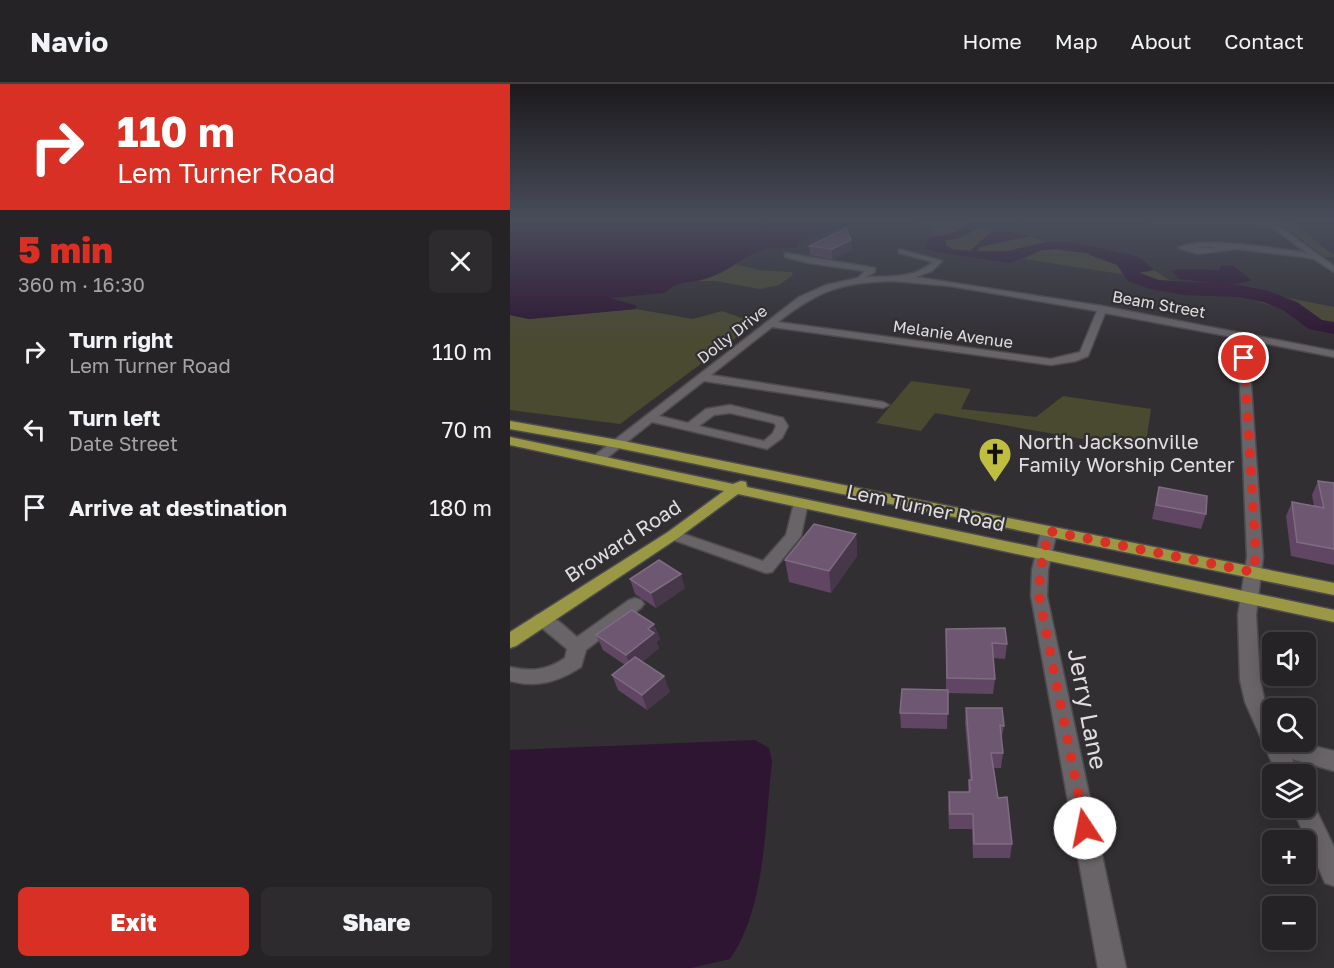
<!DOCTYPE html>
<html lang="en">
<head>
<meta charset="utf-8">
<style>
  :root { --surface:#262326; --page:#2e2b2e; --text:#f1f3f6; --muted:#a4a4a7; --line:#424043; --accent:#d93025 }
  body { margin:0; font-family:"Golos Text",sans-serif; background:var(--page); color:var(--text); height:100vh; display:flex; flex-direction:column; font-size:22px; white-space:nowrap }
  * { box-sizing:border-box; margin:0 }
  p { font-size:20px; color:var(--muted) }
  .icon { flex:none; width:33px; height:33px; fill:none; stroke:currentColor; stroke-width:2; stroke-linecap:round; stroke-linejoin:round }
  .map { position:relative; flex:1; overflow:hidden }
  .details { display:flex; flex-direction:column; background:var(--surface); width:510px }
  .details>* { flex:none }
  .banner { background:#d93025; color:#fff; overflow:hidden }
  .tools { position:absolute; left:752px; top:548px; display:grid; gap:12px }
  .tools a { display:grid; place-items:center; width:54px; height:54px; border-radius:9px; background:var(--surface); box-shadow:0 3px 15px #0003,0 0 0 2px var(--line); font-size:30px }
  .pin { position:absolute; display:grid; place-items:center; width:51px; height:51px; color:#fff; margin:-26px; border:3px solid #fff; border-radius:50%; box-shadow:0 2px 6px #0007 }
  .me { position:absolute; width:66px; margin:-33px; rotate:349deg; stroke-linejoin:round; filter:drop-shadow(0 0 4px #0008) }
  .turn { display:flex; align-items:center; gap:21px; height:126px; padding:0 18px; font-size:27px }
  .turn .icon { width:78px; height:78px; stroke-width:2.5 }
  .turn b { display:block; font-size:42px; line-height:51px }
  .round { display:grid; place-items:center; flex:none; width:63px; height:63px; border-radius:9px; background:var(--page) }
  .summary { display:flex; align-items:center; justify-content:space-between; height:102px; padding:0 18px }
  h1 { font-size:36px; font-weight:800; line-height:45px; color:var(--accent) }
  .button { display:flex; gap:12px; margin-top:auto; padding:12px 18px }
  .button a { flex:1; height:69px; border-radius:9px; background:var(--accent); color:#fff; font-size:24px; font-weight:800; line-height:69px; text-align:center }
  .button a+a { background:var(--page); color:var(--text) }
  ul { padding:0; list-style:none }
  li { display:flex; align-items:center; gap:18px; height:78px; padding:0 18px }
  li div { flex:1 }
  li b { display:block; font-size:22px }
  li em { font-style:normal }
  header { display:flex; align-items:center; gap:36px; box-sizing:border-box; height:84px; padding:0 30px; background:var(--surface); border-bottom:2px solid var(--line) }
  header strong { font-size:28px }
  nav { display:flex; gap:33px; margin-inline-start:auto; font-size:21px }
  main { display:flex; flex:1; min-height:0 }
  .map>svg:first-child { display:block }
</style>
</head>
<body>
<header>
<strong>Navio</strong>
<nav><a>Home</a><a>Map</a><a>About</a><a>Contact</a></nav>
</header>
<main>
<section class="details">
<div class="banner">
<div class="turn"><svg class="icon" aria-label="right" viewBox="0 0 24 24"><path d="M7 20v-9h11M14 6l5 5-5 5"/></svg><div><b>110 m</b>Lem Turner Road</div></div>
</div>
<div class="summary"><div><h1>5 min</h1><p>360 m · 16:30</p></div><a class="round"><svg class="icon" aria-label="close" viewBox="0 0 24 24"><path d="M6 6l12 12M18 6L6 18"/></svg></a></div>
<ul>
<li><svg class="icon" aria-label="right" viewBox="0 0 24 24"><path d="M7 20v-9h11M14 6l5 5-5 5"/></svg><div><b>Turn right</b><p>Lem Turner Road</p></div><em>110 m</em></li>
<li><svg class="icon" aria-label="left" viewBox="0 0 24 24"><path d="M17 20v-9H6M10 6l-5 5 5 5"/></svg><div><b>Turn left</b><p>Date Street</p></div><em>70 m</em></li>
<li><svg class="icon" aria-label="arrive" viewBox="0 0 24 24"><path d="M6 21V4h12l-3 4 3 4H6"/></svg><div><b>Arrive at destination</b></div><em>180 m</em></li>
</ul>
<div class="button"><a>Exit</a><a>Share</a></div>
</section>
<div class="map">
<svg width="824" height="884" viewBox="0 0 824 884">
  <rect width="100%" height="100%" fill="#322f33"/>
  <path fill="#4a4a31" d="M394,137H459C452,150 433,151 420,153L424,147L423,142Z
    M767,137H783L821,170H824V173H815Z
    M470,144L481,148L460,167L442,165L436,161V156L446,155Z
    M519,152L537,158L497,167H467L470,163Z
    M546,165L590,171L593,174L607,177L617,191L644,186L659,196L716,202L824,223V245L798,241L779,227L730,212L671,210L633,201L617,191L514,175L531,166Z
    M224,180L250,186L282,188L283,191L269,201L250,205L206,197H187L214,187Z
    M126,225L183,235L212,227L246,239L110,340L0,326V231L19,235Z
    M401,297L461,305L451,325L526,333L553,312L641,325L635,366L425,329L411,347L366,339Z"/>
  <path fill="#2e1532" d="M0,137H348L288,158L286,163C275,165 263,163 253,166C233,172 218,188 198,194C182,200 168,195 155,209L100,214L127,222L126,225L19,235L0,231Z
    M459,137H475C466,148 450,155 436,156V161L442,165L460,167L481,148H499L519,152L470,163L467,167H497L537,158H561L629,173L644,186L617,191L607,177L593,174L590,171L546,165L531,166L500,179L425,168L415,164L420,153C433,151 452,150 459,137Z
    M712,181L724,182L741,196C721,205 690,197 669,195L662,187L668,185L709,186Z
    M245,656L259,664L262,677C255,739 256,824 220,875L181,884H0V666Z"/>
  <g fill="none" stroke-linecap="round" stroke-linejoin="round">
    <path fill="#2e1532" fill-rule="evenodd" d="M586,163L619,173L630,189L649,196L729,201L758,207L787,218L812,236L824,238V250L799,245L773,226L753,218L729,213L674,211L640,205L618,197L607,181L580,171L578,168Z"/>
    <g stroke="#4d4b4e" stroke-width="3">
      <path id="minor" d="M640,137H762L824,182V188L804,175L793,173L726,165L688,170L668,164C691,151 769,165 797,169L759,141L643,139ZM699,163L706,164H682H684Z
        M389,165L432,177L422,187L406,193L592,222L824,267V273L738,256L753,473L746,531L750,596L755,618L762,633V657H784L824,667V687L782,675L789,690H767L735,618L730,596L728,531L737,473L728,254L595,229L578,272L566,277L541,281L262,243L201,291L373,318L379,321L373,324L194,297L149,332L178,339L196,325L220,321L273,334L278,342L272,354L257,365L142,338L92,378H82L80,375L289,213L316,201L348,194L355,187L299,179L275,173V169L365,184V188L356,193C380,192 403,195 423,178L389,169ZM384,197L440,202L587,227L570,268L541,275L268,238C309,206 332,198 384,197ZM220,329L264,339L266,342L263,349L254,357L189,342L204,331Z
        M291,415L298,419L291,452L262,488L256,489L158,454L155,451L158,448H168L253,477L276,451L284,419Z
        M539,442L547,447L538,486L537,512L616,884H588L521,512L522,486L531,447Z
        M125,514L131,516L134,520L131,524L76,566L71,583C48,598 27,604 0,597V583C22,588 37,586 55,574L57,565L26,539L23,535L26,531C41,526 56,544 67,553L119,516Z
        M795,713L801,715L824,763V802L815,799L782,723H795Z"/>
    </g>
    <g stroke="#4d4b4e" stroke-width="3">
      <path id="major" d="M0,337L108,356L824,499V511L108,364L0,345Z
        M0,353L223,400L231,397L236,398L237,403L824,526V538L228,410L168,454L6,562L0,564V548L158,448L214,407L0,361Z"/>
    </g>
    <use href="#minor" fill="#686468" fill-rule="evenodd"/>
    <use href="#major" fill="#9a9745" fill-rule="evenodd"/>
  </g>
  <path fill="#604663" d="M341,156L342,165L322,175L300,171L299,162Z
    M808,397L824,399V481L781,472L776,432L782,418L804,422L802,411Z
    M649,403L696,430L691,445L642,435Z
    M346,450L347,472L321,509L279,498L275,476Z
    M120,495L175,504L146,524L125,510Z
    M144,540L150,555L146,558L149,564L132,578L160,608L137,626L108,606L102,591L115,581L93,566L86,551Z
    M436,545L497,560L495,575L483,574L485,595L483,610L438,609L437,645L391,644L390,629L436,606Z
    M456,624L494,642L491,657L493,669L491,684H484L488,714L502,760L500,774H463L462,745H439L438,723L439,708H458L459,696H460L455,639Z"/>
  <path fill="#48364a" d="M341,156L342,165L322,175V165Z
    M346,450L347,472L321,509L319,487Z
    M171,490L175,504L146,524L141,509Z
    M144,540L150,555L146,558L149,564L122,586L116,571L138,545Z
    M154,592L160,608L137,626L132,611Z"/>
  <path fill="#6d5771" stroke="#7f6c82" stroke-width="1.5" d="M336,144L341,156L322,165L299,162Z
    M808,397L824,399V465L787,458L782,418L814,424Z
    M649,403L697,412L696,430L646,421Z
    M304,440L346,450L319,487L275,476Z
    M149,476L171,490L141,509L120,495Z
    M122,526L144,540L138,545L144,549L116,571L86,551Z
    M495,544L497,560L482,559L485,595L437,594L436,545Z
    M125,573L154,592L132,611L102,591Z
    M392,605L438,606V630L390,629Z
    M456,624H492L494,642L490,641L493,669H481L488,714L497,713L502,760H464L463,730H440L439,708H460L459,696H462Z"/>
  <linearGradient id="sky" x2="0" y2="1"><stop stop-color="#1c1a1c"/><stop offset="0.52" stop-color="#494d5b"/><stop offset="1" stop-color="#494d5b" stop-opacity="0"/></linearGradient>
  <rect width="824" height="261" fill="url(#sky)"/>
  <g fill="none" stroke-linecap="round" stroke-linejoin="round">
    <path stroke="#d93025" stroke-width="10" stroke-dasharray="0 18" d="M575,744L529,512L530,486L539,447L743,488L746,472L734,274"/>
  </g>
  <defs>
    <g id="church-pin" transform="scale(1.725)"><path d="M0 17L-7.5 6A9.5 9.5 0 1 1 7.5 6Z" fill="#bfbe41" stroke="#322f33"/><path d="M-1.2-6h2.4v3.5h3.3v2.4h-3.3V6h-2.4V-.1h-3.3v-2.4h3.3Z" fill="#111"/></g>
  </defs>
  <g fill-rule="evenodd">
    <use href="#church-pin" x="485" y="370"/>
  </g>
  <g text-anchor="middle" stroke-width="4.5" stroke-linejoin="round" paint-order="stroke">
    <g font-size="16" fill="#e0dee0" stroke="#322f33">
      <text transform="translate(649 220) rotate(10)" y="6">Beam Street</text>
      <text transform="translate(222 250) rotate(-38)" y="6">Dolly Drive</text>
      <text transform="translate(443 250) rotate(8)" y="6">Melanie Avenue</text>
    </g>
    <g font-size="20" fill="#e0dee0" stroke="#322f33" text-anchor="start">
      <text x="508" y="365">North Jacksonville<tspan x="508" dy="23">Family Worship Center</tspan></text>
    </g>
    <g font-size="20" fill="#e0dee0" stroke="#322f33">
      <text transform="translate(416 424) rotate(12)" y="7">Lem Turner Road</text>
      <text transform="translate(113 457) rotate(-33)" y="7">Broward Road</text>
    </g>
    <g font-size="24" fill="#e0dee0" stroke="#322f33">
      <text transform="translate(577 625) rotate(79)" y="8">Jerry Lane</text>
    </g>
  </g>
</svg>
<div class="tools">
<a><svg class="icon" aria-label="sound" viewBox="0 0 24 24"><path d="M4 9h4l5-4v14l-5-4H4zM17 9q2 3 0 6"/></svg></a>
<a><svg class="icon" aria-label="search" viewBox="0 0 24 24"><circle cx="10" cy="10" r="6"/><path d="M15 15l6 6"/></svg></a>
<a><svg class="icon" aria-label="layers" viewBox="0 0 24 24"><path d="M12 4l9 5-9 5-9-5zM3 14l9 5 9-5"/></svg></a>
<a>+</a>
<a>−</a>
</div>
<div class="pin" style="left:734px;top:274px;background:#d93025"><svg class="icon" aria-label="arrive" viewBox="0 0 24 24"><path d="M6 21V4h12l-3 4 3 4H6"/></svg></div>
<svg class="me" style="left:575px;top:744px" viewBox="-20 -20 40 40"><circle r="19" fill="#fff"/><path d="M0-13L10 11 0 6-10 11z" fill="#d93025"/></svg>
</div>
</main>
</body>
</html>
